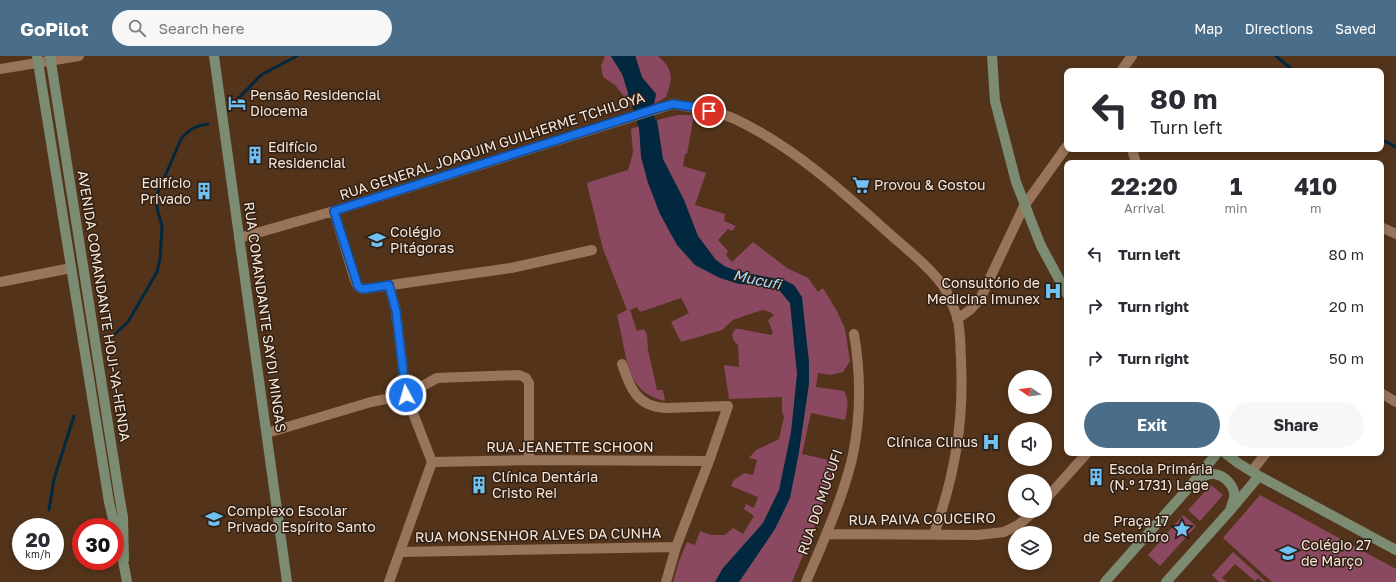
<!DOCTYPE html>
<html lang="en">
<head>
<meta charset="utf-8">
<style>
  :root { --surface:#fff; --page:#f7f7f7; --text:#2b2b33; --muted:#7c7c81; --accent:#4a6e8a }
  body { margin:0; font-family:"Golos Text",sans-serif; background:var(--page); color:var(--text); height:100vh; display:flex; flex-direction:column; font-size:15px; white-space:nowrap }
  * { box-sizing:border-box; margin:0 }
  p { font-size:13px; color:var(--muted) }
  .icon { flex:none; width:22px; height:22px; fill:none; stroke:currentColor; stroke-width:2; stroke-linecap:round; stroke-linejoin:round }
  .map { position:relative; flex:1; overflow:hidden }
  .sheet { position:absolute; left:1064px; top:104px; width:320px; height:296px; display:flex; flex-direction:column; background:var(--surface); border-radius:8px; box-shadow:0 2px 6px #0003 }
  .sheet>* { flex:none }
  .guide { position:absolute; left:1064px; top:12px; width:320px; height:84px; border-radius:8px; box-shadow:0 2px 6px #0003; background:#fff; color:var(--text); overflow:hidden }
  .needle { width:26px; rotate:283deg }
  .fabs { position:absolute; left:1008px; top:314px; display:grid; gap:8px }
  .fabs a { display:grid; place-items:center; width:44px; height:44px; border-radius:50%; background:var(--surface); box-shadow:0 2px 6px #0003; font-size:20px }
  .speed { position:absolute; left:12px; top:462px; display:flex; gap:8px; font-size:20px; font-weight:700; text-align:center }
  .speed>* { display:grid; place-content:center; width:52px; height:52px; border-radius:50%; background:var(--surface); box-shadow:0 2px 6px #0003; line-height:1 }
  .speed small { font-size:10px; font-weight:400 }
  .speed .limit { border:6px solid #d22; background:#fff; color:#111 }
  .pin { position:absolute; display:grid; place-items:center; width:34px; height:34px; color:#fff; margin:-17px; border:2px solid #fff; border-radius:50%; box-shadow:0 1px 4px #0007 }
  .me { position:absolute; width:44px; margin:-22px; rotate:354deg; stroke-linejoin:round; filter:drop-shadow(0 0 3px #0008) }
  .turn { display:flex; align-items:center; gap:14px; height:84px; padding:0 20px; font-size:18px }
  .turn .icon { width:52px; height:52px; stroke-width:2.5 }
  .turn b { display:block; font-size:28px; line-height:34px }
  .eta { display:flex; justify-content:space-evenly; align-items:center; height:68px; text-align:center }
  .eta b { font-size:24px; font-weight:700; line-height:28px }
  .primary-button { display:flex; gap:8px; margin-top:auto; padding:8px 20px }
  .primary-button a { flex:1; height:46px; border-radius:24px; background:var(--accent); color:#fff; font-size:16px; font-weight:700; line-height:46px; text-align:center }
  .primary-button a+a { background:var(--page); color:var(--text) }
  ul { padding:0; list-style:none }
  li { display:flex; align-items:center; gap:12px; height:52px; padding:0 20px }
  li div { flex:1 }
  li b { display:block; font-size:15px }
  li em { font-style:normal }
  header { display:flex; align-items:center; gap:24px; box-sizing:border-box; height:56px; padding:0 20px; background:var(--accent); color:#fff }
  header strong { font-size:19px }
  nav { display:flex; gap:22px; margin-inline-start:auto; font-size:14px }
  .search { width:280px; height:36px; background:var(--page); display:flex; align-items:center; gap:10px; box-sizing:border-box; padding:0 14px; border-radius:22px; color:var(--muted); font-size:15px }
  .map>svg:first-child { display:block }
</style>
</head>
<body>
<header>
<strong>GoPilot</strong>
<div class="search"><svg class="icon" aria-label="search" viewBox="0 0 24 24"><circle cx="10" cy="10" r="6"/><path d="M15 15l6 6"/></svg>Search here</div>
<nav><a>Map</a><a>Directions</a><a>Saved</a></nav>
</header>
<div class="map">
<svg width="1396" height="526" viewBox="0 0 1396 526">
  <rect width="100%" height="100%" fill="#53341b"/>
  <path fill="#8b4961" d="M605,0H611L629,29L628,39L636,53L633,52L615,29L603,21L601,10Z
    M632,0H658C674,14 673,22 666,41L654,48L656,38L635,13Z
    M678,59H694L687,98H685L683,110L706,117L695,149L725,158L724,165L736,170L732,175L728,173L718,184L728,195L726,199L732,206L753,186L787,212L808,222L818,236L823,232L837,255L845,273L850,305L843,316L830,319L818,317L816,331L844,335C850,345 847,353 845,364L811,357L802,398L838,406L811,480L792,526H673L679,505L687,486L695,489L700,475L711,479H725L733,472L743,478L754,460L744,453L746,448L754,452L758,441L731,430L734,424L744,417L753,419L757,404L749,402L756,394L779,383L784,361L782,355V341L729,343L724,309L739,311L738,289L734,285L732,279L735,273H740L771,279L773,277L768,264L774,259L770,256L763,254L753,257L733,264L722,274L681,286L671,266L689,257L681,242L640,256L637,251L630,254L637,275L644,273L647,279L648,294L657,334H663L665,345C633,338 628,314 623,287C621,277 619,268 617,259L627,254L603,193L587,128L589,126L628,114L633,97L631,73L657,64Z
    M1211,429L1223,439L1200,465L1188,454Z
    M1260,439L1396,513V526H1272L1223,482Z
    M1183,459L1196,470L1160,510L1148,499Z
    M1233,496L1266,526H1263L1258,522L1255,525L1235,508L1222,522L1227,526H1219L1212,519Z"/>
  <path fill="#01283e" d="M611,0H632L635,13L656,38L654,48L636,53L628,39L629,29Z
    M657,64L663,103L684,144L698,180L716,204L726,211L741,216L784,224L794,229L802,241L809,306V328L799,396L790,442L775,473L739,526H715L723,512L763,467L779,434L791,376L797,318L790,247L779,234L754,229L739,228L720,222L695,209L677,189L660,158L648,127L641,101L639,70Z"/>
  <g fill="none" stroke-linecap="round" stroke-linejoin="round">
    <path stroke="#01283e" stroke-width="3" d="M1276,0L1294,15
      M232,49L261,19L297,0
      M1381,83L1396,91
      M114,279L128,266L157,216L160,203L162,170L157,152V139L181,83C189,73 196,70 208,68
      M49,454L54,423L74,360"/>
    <path stroke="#01283e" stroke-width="18" d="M626,0L648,71L651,90"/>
    <path stroke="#98745a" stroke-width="10" d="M0,13L79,0
      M1121,15L1132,0
      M1132,93L1136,107
      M334,155L354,221C356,226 357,232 363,233L511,212L592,194
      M1381,171L1396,178
      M239,182L334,155L673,48C692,51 717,55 735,63C794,91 843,136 892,180C908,194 934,215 945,233C950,241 954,252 957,261C961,274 960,290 961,303C964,367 955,418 934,478
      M0,226L71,212
      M957,263L970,254L980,243L1024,150L1067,90
      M622,308C630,332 637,351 666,352L728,350L709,405L676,491L666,526
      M1381,337L1396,346
      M267,377L371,346L406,339L437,322L519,319L526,322L529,327V404
      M432,406L529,404L709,405
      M1252,415L1266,397
      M1045,444L1087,397
      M827,478L978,479L1004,476L1018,469L1035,455
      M400,496L676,491
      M389,526L432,406L406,339L396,255L389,229
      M806,526C823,486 842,444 852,403C861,362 861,319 854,278"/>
    <path stroke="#7b8c72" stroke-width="10" d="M37,0L109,446L115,471
      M50,0L120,444L123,461L124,504
      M214,0L287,526
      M992,0L995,45L1016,126L1041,190L1067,238
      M1225,397L1238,407L1259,420L1396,494
      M1197,425C1201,422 1208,417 1214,418C1225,419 1236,431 1234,442C1233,445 1232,449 1231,451
      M122,499L127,526
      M1105,526L1192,428L1217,397
      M1166,526L1228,457L1259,420"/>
  </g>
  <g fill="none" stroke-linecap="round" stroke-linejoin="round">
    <g stroke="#114b97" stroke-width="10">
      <path id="route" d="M406,339L396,255L389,229L364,233L360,232L358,230L334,155L658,52L673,48L694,51L709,55"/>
    </g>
    <use href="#route" stroke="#1a73e8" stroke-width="7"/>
  </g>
  <defs>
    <g id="hotel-bare" transform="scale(1.38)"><path d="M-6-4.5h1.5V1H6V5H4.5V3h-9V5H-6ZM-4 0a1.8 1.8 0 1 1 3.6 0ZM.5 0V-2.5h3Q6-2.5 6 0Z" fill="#70c1f4" stroke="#2e2015" stroke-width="2.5" paint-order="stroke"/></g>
    <g id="building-bare" transform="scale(1.38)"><path d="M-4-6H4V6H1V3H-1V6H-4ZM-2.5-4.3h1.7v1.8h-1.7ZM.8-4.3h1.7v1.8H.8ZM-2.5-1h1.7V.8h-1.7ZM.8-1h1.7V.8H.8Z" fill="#70c1f4" stroke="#2e2015" stroke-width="2.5" paint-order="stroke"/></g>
    <g id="supermarket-bare" transform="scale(1.38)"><path d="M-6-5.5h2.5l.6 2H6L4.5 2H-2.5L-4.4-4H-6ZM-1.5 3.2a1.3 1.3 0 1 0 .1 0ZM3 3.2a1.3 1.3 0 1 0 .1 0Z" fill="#70c1f4" stroke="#2e2015" stroke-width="2.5" paint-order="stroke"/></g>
    <g id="school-bare" transform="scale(1.38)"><path d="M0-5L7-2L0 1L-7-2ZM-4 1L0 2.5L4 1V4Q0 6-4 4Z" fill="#70c1f4" stroke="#2e2015" stroke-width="2.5" paint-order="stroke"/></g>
    <g id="hospital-bare" transform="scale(1.38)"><path d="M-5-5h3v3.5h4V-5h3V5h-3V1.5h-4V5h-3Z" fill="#70c1f4" stroke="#2e2015" stroke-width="2.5" paint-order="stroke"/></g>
    <g id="sight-bare" transform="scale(1.38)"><path d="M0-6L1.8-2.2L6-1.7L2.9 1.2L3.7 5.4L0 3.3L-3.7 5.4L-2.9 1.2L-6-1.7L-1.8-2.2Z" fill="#70c1f4" stroke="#2e2015" stroke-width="2.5" paint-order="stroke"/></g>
  </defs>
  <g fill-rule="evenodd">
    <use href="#hotel-bare" x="237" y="47"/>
    <use href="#building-bare" x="255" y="99"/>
    <use href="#supermarket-bare" x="861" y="129"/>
    <use href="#building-bare" x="204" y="135"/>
    <use href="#school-bare" x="377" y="184"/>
    <use href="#hospital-bare" x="1053" y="235"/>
    <use href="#hospital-bare" x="991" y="386"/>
    <use href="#building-bare" x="1096" y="421"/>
    <use href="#building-bare" x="479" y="429"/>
    <use href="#school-bare" x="214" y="463"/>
    <use href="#sight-bare" x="1182" y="473"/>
    <use href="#school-bare" x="1288" y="497"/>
  </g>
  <g text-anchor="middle" stroke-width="3" stroke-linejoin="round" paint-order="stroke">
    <g font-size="14" fill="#fae6d7" stroke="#2e2015" text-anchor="start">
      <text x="250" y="44">Pensão Residencial<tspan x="250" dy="16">Diocema</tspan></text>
      <text x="268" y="96">Edifício<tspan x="268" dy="16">Residencial</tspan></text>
      <text x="191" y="132" text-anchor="end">Edifício<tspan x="191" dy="16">Privado</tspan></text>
      <text x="874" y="134">Provou &amp; Gostou</text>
      <text x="390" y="181">Colégio<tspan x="390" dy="16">Pitágoras</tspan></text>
      <text x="1040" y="232" text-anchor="end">Consultório de<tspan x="1040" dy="16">Medicina Imunex</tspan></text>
      <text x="978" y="391" text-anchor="end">Clínica Clinus</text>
      <text x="1109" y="418">Escola Primária<tspan x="1109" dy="16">(N.º 1731) Lage</tspan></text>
      <text x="492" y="426">Clínica Dentária<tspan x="492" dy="16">Cristo Rei</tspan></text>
      <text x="227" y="460">Complexo Escolar<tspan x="227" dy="16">Privado Espírito Santo</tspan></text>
      <text x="1169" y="470" text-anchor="end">Praça 17<tspan x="1169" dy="16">de Setembro</tspan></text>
      <text x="1301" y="494">Colégio 27<tspan x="1301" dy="16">de Março</tspan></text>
    </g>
    <g font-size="14" fill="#fae6d7" stroke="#2e2015">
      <text transform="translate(492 90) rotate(-18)" y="5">RUA GENERAL JOAQUIM GUILHERME TCHILOYA</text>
      <text transform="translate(104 250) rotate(81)" y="5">AVENIDA COMANDANTE HOJI-YA-HENDA</text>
      <text transform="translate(265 261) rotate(82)" y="5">RUA COMANDANTE SAYDI MINGAS</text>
      <text x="570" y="396">RUA JEANETTE SCHOON</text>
      <text transform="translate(820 446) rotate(-71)" y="5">RUA DO MUCUFI</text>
      <text transform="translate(922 463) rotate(-1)" y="5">RUA PAIVA COUCEIRO</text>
      <text transform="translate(538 479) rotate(-1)" y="5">RUA MONSENHOR ALVES DA CUNHA</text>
    </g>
    <g font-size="15" font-style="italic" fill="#a8d9fb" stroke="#2e2015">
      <text transform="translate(757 224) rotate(12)" y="5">Mucufi</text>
    </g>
  </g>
</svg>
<div class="fabs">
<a><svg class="needle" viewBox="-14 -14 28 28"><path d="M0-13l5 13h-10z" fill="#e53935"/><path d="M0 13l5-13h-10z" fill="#7c7c81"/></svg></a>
<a><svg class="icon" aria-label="sound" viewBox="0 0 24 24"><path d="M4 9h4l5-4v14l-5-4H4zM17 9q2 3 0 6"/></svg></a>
<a><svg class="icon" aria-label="search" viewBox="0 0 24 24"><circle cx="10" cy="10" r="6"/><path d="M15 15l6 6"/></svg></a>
<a><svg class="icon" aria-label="layers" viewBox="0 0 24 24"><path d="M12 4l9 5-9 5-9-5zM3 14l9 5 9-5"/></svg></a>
</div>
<div class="speed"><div>20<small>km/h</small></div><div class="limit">30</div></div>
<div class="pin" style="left:709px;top:55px;background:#d93025"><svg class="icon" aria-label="arrive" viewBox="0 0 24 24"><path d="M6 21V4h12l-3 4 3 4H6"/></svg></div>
<svg class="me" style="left:406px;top:339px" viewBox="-20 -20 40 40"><circle r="17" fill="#1a73e8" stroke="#fff" stroke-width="3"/><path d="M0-11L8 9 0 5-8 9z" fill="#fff"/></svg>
<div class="guide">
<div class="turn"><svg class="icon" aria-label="left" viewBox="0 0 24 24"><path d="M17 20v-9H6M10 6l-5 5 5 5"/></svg><div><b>80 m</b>Turn left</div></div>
</div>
<section class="sheet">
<div class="eta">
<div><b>22:20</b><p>Arrival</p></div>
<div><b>1</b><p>min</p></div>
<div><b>410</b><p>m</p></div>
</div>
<ul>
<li><svg class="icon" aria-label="left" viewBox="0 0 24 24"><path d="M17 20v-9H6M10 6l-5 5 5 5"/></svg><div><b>Turn left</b></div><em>80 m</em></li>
<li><svg class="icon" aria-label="right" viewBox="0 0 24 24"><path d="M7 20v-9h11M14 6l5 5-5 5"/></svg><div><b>Turn right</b></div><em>20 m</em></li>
<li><svg class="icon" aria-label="right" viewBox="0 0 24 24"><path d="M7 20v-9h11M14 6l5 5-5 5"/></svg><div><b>Turn right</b></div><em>50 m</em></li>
</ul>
<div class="primary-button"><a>Exit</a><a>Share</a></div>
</section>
</div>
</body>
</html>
